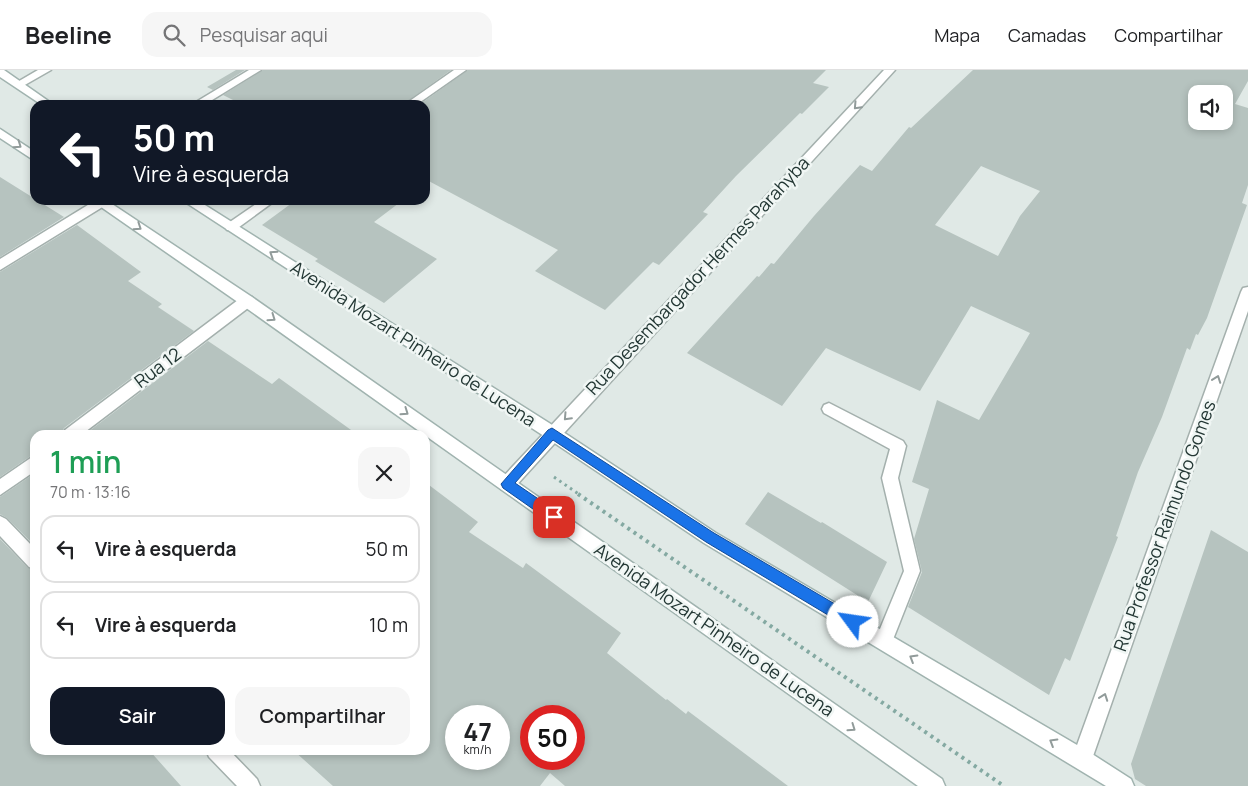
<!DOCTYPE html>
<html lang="pt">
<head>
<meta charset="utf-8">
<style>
  :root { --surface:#fff; --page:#f6f6f6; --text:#202124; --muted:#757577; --line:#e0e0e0; --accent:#111827 }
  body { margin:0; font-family:Manrope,sans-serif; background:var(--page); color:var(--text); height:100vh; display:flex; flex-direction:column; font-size:19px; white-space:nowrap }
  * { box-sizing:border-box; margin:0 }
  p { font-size:16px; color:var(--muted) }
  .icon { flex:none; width:28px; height:28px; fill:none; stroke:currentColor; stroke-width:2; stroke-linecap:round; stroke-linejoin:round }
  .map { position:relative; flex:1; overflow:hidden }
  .side { position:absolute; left:30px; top:360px; width:400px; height:325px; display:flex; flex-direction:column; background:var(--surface); border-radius:15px; box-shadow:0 2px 8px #0003 }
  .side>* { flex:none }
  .top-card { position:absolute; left:30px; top:30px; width:400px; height:105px; border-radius:15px; box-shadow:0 2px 8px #0003; background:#111827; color:#fff; overflow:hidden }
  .tools { position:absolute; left:1188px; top:15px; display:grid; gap:10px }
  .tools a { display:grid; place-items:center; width:45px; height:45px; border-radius:10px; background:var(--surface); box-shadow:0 2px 8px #0003; font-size:25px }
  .speed { position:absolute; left:445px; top:635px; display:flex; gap:10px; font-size:25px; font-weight:700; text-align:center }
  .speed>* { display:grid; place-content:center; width:65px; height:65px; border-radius:50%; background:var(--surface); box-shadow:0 2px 8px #0003; line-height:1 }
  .speed small { font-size:12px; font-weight:400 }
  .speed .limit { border:8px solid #d22; background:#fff; color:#111 }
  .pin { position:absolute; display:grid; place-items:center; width:42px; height:42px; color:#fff; margin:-21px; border-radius:10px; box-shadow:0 2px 8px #0006 }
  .me { position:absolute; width:55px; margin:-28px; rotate:301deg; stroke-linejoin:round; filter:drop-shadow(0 0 4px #0008) }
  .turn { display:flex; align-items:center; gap:18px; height:105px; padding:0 20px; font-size:22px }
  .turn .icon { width:65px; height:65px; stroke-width:2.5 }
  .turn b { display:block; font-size:35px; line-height:42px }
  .round { display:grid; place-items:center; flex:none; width:52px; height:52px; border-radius:15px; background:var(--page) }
  .overview { display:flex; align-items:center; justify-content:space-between; height:85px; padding:0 20px }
  h1 { font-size:30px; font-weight:600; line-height:38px; color:#1e9e55 }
  .primary-button { display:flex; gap:10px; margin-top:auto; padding:10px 20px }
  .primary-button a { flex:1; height:58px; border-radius:15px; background:var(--accent); color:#fff; font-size:20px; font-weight:600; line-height:58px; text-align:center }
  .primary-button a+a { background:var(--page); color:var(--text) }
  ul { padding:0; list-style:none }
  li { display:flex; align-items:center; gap:15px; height:68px; margin:0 10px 8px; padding:0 10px; border:2px solid var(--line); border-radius:15px }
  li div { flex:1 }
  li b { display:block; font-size:19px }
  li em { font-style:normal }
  header { display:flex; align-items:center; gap:30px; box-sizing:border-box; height:70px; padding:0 25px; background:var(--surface); border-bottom:1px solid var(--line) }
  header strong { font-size:24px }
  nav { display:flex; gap:28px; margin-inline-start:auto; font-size:18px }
  .search { width:350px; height:45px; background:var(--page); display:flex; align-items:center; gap:12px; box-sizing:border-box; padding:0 18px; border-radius:15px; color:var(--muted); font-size:19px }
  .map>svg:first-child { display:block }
</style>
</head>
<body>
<header>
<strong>Beeline</strong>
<div class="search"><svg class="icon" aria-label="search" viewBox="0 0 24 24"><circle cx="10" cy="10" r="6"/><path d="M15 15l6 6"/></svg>Pesquisar aqui</div>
<nav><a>Mapa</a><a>Camadas</a><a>Compartilhar</a></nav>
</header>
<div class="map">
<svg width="1248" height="716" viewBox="0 0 1248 716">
  <rect width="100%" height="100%" fill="#e0e9e6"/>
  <path fill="#b6c3bf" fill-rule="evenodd" d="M236,0H245L213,20L207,17Z
    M263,0H451L402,35H243L223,25Z
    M468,0H826L813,13L829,17L802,44L800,43L736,106L703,142L708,144L659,195L653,192L605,240L535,201L558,180L425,109V35H419Z
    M973,0H1248V11L1235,34L1248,38V115L1242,133L1247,135L1207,248L1198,265L1196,264L1190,280L1187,278L1162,347L1138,402L1116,466L1118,467L1070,591L1065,588L1049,625L908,537L922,502L914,469L929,419L912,412L937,330L979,350L1030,263L971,236L920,321L826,278L782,336L687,283L757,206L759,207L771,193L774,194L814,146L860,95L872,101L909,57L911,58ZM1196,24H1224V51H1196ZM981,96L1040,121L1020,146L998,186L935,155Z
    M0,107L64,147L0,187Z
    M296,130H403L374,152L437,189L384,233L315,191L318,189L262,155Z
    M77,155L141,202L128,211L162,234L158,237L194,261L64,358L60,365H35V383L0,407V202Z
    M208,271L272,314L279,308L358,365H84Z
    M35,403V476L7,448L0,444V427Z
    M425,412L478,452L469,462L523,498L526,493L621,563L607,583L666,630L667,629L686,644L688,641L788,716H565L550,703L540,716H333L293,680H425ZM456,646H499V689H456ZM531,646H574V689H531Z
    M768,422L821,453L822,452L887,492L868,532L745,454Z
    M1211,460L1248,482V716H1146L1135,709L1131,694Z
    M0,469L28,498L35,501V680H149L181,716H0Z"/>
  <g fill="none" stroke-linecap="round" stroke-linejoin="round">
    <g stroke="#a4b0ad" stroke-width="3">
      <path id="lane" d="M249,0H261L204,35H191Z"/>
    </g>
    <g stroke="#a4b0ad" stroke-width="3">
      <path id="street" d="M38,0H51L23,16L19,17L14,14Z
        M454,0H466L416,35H404Z
        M884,0H895L513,419L507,421L501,419L499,414L501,409Z
        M96,130H111L109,133L0,200V189Z
        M262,130H276L235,160H227L225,157L227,154Z
        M1248,217V241L1092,689L1089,696L1082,699L1075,696L1072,689L1241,222L1243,218Z
        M247,226L252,227L254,231L252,235L81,365H62L65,360L242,227Z
        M829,333L903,371L906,376L898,408L920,501L890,577L884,580L878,577L875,571L904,501L882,408L890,379L824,343L822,339L824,335Z
        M35,385V401L0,425V409Z
        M0,446L6,449L35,479V499L29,497L0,466Z
        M206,680H229L257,709L260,716H237L209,687Z"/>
    </g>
    <g stroke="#a0b3af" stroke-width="3">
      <path id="secondary" d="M0,0H4L54,35H42L0,7Z
        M0,59L35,82V91L0,68Z
        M91,130H106L252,227L942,709L945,716H918L242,235Z
        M182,130H197L557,358L716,463L1089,682L1131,709L1134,716H1106L704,473L547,368Z"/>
    </g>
    <path stroke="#84a9a2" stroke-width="3" stroke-dasharray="2.5 4" stroke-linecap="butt" d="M554,407L580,425"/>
    <path stroke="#84a9a2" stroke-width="4" stroke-dasharray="3 4.5" stroke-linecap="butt" d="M578,424L1004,716"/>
    <use href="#lane" fill="#fff" fill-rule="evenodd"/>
    <use href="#street" fill="#fff" fill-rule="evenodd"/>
    <use href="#secondary" fill="#fff" fill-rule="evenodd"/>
  </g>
  <defs><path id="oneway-chevron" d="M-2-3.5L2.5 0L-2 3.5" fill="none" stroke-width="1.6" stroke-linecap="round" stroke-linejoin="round" transform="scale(1.25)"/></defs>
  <g stroke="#919b9a">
    <use href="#oneway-chevron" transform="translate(857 36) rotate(133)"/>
    <use href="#oneway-chevron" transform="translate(18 75) rotate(35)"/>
    <use href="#oneway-chevron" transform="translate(138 157) rotate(34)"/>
    <use href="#oneway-chevron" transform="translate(273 184) rotate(-147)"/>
    <use href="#oneway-chevron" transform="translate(272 248) rotate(35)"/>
    <use href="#oneway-chevron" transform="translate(1217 309) rotate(-70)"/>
    <use href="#oneway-chevron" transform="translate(405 342) rotate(35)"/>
    <use href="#oneway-chevron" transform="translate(567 347) rotate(133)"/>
    <use href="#oneway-chevron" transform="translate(913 588) rotate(-149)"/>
    <use href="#oneway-chevron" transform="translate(1104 627) rotate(-70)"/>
    <use href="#oneway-chevron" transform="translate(852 658) rotate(35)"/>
    <use href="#oneway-chevron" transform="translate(1053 672) rotate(-149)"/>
  </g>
  <path fill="#1a73e8" stroke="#114b97" d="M552,358L714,463L857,547L859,552L857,557L853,559L848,557L706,472L553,370L515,413L559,443L561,447L559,451L554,453L550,451L503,418L501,414L548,360Z"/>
  <g text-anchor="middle" stroke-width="5" stroke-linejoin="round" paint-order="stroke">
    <g font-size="18" fill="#233734" stroke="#f0f6f4">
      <text transform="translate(698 206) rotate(-47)" y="6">Rua Desembargador Hermes Parahyba</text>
      <text transform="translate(413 274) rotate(33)" y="6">Avenida Mozart Pinheiro de Lucena</text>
      <text transform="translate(158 298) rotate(-37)" y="6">Rua 12</text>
      <text transform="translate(1165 456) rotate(-70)" y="6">Rua Professor Raimundo Gomes</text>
      <text transform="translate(714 560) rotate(35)" y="6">Avenida Mozart Pinheiro de Lucena</text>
    </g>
  </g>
</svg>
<div class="tools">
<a><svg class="icon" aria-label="sound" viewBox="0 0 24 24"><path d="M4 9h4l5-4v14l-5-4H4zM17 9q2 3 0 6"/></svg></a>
</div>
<div class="speed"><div>47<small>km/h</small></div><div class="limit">50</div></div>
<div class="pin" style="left:554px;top:447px;background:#d93025"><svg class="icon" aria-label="arrive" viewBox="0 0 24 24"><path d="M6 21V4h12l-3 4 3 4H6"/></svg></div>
<svg class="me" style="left:853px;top:552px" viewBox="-20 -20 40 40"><circle r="19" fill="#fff"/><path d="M0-13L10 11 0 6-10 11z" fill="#1a73e8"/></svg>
<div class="top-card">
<div class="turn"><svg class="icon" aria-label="left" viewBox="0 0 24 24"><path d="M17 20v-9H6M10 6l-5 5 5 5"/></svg><div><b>50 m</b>Vire à esquerda</div></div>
</div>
<section class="side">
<div class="overview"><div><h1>1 min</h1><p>70 m · 13:16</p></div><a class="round"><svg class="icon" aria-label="close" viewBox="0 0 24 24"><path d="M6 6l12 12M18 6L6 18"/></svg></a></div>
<ul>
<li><svg class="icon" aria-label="left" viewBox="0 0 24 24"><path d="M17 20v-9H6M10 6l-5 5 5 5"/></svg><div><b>Vire à esquerda</b></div><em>50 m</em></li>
<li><svg class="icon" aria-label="left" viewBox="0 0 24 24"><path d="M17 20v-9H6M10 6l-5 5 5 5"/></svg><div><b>Vire à esquerda</b></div><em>10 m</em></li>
</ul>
<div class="primary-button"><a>Sair</a><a>Compartilhar</a></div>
</section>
</div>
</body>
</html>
